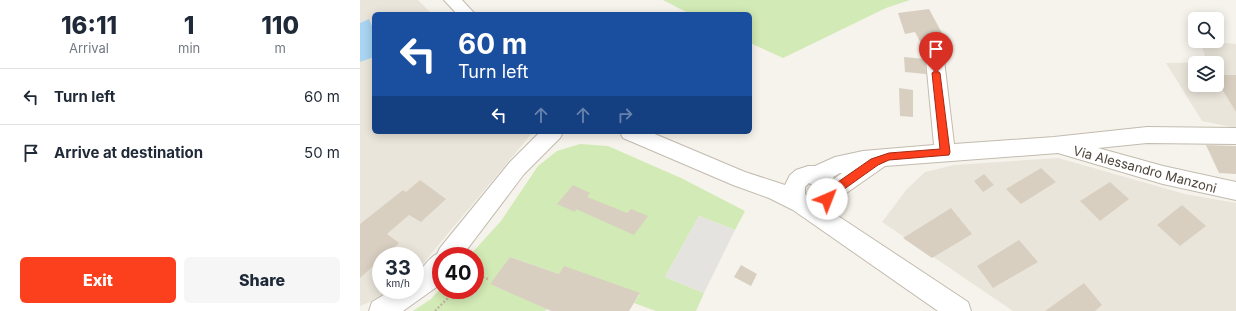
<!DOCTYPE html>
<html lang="en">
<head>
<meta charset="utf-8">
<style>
  :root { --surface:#fff; --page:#f6f6f7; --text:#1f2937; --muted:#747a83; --line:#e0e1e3; --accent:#fc3f1d }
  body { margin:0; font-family:Inter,sans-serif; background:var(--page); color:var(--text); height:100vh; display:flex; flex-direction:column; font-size:15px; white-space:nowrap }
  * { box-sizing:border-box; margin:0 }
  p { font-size:13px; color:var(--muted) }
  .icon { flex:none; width:22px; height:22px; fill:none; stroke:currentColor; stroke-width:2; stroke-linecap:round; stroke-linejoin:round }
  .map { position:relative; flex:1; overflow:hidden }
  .panel { display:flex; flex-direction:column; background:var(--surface); width:360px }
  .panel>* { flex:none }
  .guide { position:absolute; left:12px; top:12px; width:380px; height:122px; border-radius:6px; box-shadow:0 2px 10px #0003; background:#1a4fa0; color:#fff; overflow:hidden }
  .fabs { position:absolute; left:828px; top:12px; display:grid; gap:8px }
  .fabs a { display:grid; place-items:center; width:36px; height:36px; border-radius:6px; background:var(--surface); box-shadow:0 2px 10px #0003; font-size:20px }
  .speed { position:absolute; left:12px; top:247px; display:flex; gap:8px; font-size:20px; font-weight:700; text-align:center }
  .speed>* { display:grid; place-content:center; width:52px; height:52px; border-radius:50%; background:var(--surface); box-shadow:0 2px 10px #0003; line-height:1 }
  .speed small { font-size:10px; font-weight:400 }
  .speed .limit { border:6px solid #d22; background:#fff; color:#111 }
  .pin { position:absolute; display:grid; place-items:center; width:34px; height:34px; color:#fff; margin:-41px -17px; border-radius:50% 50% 50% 0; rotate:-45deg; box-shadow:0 0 4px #0007 }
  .pin .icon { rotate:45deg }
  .me { position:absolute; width:44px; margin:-22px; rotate:44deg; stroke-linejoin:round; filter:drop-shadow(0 0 3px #0008) }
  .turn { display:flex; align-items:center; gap:14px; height:84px; padding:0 20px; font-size:18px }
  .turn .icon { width:52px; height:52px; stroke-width:2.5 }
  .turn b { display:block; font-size:28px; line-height:34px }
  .lanes { display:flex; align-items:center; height:38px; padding:0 20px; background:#0003; justify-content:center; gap:20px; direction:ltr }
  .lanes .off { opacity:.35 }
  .eta { display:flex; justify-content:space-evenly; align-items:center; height:68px; text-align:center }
  .eta b { font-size:24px; font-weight:800; line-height:28px }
  .action { display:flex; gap:8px; margin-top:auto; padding:8px 20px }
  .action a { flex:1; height:46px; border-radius:6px; background:var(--accent); color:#fff; font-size:16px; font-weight:800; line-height:46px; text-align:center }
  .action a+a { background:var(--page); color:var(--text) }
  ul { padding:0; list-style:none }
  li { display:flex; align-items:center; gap:12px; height:56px; padding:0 20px; border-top:1px solid var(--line) }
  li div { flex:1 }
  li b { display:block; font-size:15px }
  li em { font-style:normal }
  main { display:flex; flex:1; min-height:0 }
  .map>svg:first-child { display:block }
</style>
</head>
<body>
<main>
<section class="panel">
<div class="eta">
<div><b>16:11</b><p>Arrival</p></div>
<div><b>1</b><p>min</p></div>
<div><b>110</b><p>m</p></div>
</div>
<ul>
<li><svg class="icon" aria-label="left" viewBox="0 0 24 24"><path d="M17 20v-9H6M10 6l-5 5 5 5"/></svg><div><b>Turn left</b></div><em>60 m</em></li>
<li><svg class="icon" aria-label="arrive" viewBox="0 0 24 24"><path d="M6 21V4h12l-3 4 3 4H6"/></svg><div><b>Arrive at destination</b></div><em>50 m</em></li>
</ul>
<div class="action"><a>Exit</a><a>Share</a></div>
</section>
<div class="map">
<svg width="876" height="311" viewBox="0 0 876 311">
  <rect width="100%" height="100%" fill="#f6f3ec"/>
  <path fill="#eae5da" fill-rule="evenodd" d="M0,0H58L72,14H14V132H173L55,273V256H21V290H41L0,306Z
    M841,41L876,44V128L842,121L806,63L846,62ZM835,63H857V85H835Z
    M698,158L825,194L876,203V311H653L522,222L547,189L565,172L594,165Z"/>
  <path fill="#d2eab5" d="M303,0H550L526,8L423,58L390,43V14H330Z
    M220,144L248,146L321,178L385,211L375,230L339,216L305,277L344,293L336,311H296L274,303L280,294L199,274L150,257L131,284L187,309L185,311H53L71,299L81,288V290H115V256H109L141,221L178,166L197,151Z"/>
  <path fill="#e5e3e0" d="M339,216L375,230L344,293L305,277Z"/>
  <path fill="#a9d4f2" d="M9,19L14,31V57L0,62V23Z"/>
  <path fill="#d8cfc1" d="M569,9L582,33L583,42L563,47L555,32L545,34L538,13Z
    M544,57L565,59L566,74L545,72Z
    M857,75H876V112L857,81Z
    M539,88L553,90V117L540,116Z
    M846,145L876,146V174L859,173Z
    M681,168L696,182L661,204L646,189Z
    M624,174L634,185L623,192L614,181Z
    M60,180L86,199L61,222L49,215L27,234L39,243L25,256H21V259L0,278V224L43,190L46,192Z
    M750,182L769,199L740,221L720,201Z
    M213,185L230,193L227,197L267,213L271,209L288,216L274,235L216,209L215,212L197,204Z
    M822,205L846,226L820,246L797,225Z
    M591,208L612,234L572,258L543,238Z
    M659,240L678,262L633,288L617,266Z
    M150,257L199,274L204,266L280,293L269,311H191L130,284Z
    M381,265L397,274L391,286L374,277Z
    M724,283L742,305L735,311H685Z"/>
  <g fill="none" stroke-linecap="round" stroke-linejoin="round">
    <g stroke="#c2bbae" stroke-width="2">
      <path id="minor" d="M84,0H102L115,14H97Z
        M575,54L581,55L584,60L594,144L694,137L787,127L876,128V144L787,143L738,148L803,166L876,182V200L803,184L698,153L525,166L475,201L469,210L608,302L611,311H578L433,210L409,198L373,185L263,138L260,132H290L385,172L425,185L430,175L436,170L448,166H455L475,157L503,151L574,145L566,60L569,55ZM480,173H482L474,179L473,177ZM449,183L457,187V194L453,198H449L445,194V187Z
        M180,132H203L200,138L164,174L102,256H81V282L78,286L43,311H9L12,302L32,290H55V275C63,269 68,258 77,254L80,248L150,162Z"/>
    </g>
    <path stroke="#c4b79f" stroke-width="2.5" stroke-dasharray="2 2" stroke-linecap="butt" d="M115,274L128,279
      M75,311L96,290"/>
    <use href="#minor" fill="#fff" fill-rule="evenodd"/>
  </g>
  <path fill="#fc3f1d" stroke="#a42913" d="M576,70L580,73L590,152L589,155L529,160L518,165L473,197L470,202H463L462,199L465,191L511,159L529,153L580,149L572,73Z"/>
  <g text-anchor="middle" stroke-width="3.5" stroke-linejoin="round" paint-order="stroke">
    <g font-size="13" fill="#4b4439" stroke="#fff">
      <text transform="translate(785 169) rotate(15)" y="5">Via Alessandro Manzoni</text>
    </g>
  </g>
</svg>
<div class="fabs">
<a><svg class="icon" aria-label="search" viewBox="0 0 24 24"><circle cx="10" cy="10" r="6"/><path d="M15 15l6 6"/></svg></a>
<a><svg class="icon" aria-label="layers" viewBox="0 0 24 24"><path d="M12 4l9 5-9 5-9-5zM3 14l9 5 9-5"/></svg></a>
</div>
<div class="speed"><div>33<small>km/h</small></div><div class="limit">40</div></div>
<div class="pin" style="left:576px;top:73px;background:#d93025"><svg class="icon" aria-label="arrive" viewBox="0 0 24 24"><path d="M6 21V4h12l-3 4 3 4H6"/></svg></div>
<svg class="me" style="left:467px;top:199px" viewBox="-20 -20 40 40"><circle r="19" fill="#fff"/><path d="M0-13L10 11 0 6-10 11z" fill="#fc3f1d"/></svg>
<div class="guide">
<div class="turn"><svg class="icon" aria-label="left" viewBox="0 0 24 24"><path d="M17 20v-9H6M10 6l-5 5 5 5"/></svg><div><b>60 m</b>Turn left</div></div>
<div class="lanes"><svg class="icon" aria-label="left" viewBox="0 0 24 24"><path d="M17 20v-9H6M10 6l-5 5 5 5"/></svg><svg class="icon off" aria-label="ahead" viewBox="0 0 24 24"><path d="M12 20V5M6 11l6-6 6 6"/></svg><svg class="icon off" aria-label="ahead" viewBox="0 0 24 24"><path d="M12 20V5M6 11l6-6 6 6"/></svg><svg class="icon off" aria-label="right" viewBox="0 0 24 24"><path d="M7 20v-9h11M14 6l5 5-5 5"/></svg></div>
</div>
</div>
</main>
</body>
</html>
